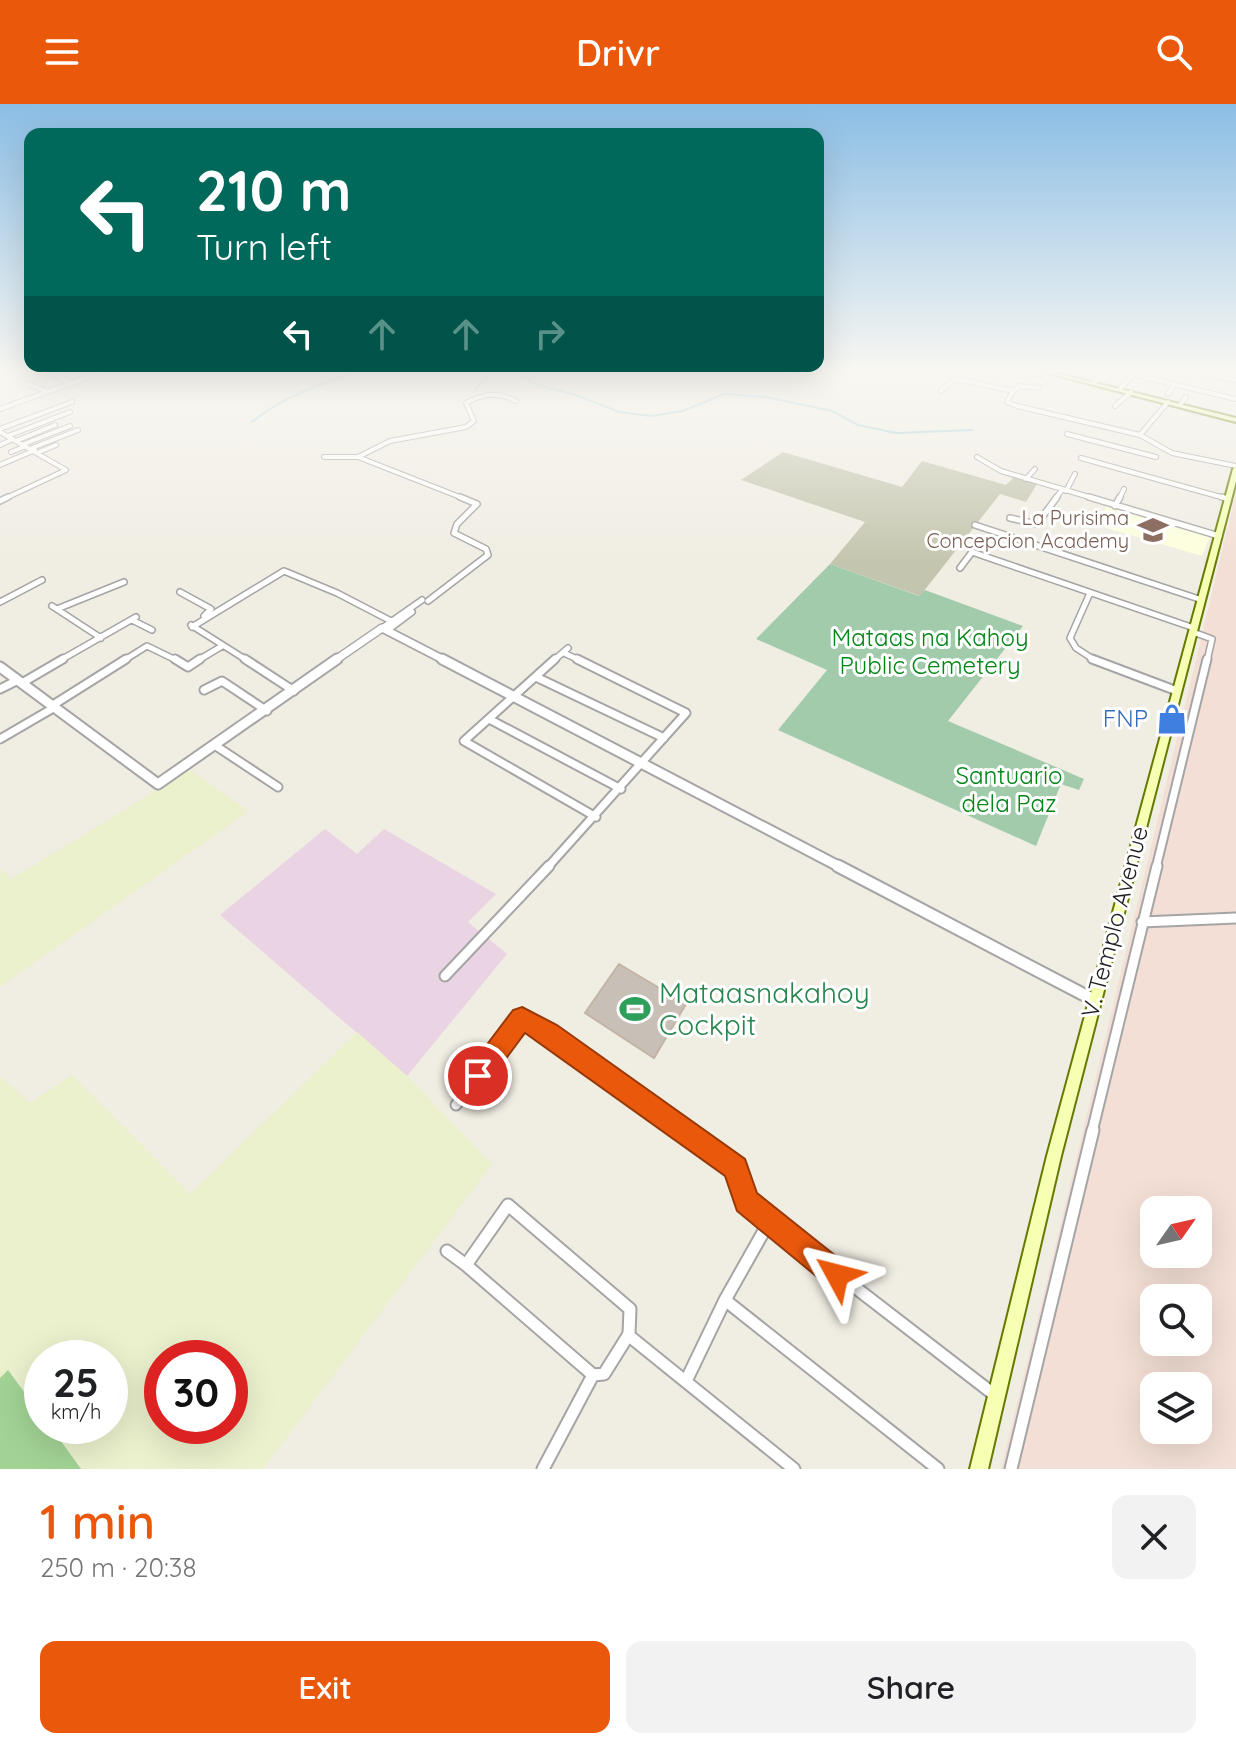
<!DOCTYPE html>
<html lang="en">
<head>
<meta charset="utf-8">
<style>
  :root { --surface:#fff; --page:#f2f2f2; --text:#202124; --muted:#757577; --accent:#ea580c }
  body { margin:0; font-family:Quicksand,sans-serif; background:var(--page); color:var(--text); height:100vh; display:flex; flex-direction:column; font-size:30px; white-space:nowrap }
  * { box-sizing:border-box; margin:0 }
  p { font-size:26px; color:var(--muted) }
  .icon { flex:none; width:44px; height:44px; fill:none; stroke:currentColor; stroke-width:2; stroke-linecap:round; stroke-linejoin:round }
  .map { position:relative; height:1365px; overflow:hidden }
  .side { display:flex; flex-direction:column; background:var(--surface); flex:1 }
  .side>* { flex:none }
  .top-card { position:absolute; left:24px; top:24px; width:800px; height:244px; border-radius:16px; box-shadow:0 8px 32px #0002; background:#00695c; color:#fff; overflow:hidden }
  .needle { width:52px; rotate:56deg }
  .buttons { position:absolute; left:1140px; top:1092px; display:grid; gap:16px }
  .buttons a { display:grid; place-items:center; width:72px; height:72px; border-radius:16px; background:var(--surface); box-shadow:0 8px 32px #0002; font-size:40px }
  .speed { position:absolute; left:24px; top:1236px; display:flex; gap:16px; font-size:40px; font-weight:700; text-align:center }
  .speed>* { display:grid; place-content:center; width:104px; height:104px; border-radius:50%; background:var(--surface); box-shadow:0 8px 32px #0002; line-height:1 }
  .speed small { font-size:20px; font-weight:400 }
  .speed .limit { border:12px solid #d22; background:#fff; color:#111 }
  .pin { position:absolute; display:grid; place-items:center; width:68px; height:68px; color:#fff; margin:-34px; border:4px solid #fff; border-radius:50%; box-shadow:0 2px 8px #0007 }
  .me { position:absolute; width:88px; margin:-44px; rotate:308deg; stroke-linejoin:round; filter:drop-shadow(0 0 6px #0008) }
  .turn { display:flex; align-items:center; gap:28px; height:168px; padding:0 40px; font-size:36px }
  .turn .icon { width:104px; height:104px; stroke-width:2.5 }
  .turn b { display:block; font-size:56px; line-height:68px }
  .lanes { display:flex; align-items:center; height:76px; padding:0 40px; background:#0003; justify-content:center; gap:40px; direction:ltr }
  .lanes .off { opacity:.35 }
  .round { display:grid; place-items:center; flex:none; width:84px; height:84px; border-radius:16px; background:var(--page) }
  .overview { display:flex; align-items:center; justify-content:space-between; height:136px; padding:0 40px }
  h1 { font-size:48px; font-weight:600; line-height:60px; color:var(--accent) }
  .primary-button { display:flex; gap:16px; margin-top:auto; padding:16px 40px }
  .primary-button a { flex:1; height:92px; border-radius:16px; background:var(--accent); color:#fff; font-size:32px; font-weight:600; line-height:92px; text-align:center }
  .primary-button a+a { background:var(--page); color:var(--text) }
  header { display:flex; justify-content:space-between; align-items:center; height:104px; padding:0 40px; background:var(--accent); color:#fff; font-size:36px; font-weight:600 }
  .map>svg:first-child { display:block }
</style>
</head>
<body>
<header><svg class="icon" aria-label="menu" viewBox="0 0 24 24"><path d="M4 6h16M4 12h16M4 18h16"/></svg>Drivr<svg class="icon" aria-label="search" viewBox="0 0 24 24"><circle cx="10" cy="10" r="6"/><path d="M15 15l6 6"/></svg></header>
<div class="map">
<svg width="1236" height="1365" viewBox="0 0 1236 1365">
  <rect width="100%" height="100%" fill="#f0ede3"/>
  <path fill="#ead4e4" d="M325,725L357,750L384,725L496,790L468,818L507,850L407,972L220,811Z"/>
  <path fill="#fdffdd" d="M1107,401L1211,430L1202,452L1096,421Z"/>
  <path fill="#f3dfd5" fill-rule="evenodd" d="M1236,389V1365H1001L1040,1206ZM1154,1106H1198V1150H1154ZM1154,1194H1198V1238H1154ZM1154,1282H1198V1326H1154Z"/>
  <path fill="#c4c5ae" d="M783,348L902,383L922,357L1006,381L1014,373L1037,380L1026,398L1000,390L920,492L830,460L865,418L741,376Z"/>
  <path fill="#ebf0cd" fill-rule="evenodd" d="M190,666L249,707L0,883V768L2,766L11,775Z
    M357,928L407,972L492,1060L263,1365H81L50,1322H110V1254H42V1312L9,1266L0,1274V972L30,999L72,971L190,1090ZM162,1254H230V1322H162Z"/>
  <path fill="#a2d394" d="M8,1266L42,1312V1322H50L81,1365H0V1274Z"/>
  <path fill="#a2cbab" d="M830,460L919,492L925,486L1023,522L948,617L1084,675L1079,686L1061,680L1036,742L778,626L827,566L756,535Z"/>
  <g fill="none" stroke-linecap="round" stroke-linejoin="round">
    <path stroke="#a0cee1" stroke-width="2" d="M521,268L534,280L576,291L619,308L651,312L683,307L724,290L766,293L832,307L858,321L896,329L972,326
      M475,286L490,268
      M252,318C282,293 320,280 357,268"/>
  </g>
  <path fill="#c8bfb6" stroke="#c3b4a4" stroke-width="2" d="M619,860L686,900L654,954L585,909Z"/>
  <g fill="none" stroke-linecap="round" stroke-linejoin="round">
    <g stroke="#a5a5a5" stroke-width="6">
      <path id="minor-far4" d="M47,268L71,278
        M946,268L975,273L983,268
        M1040,268L1029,274L1045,279
        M1123,268L1236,295
        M1197,268L1236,276
        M956,275L1013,287L1007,298L1017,302L1140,331
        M1094,279L1103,268
        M28,280L46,287
        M1120,285L1134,270
        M941,287L957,273
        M1013,287L1020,282L1038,284
        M1168,290L1175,280
        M1168,298L1140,331L1172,349L1236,362
        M1180,301L1186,293
        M1115,302L1131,288
        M0,305L102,268
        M0,325L72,298
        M0,328L66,366L4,395
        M1067,330L1156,353
        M8,332L70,308
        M16,337L55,321
        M24,340L70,322
        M0,341L13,335
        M32,344L78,326
        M11,348L26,342
        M39,348L56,341
        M324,353H358L465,395
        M358,353L390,337L466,323L474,317L466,299C483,289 498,288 516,297
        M977,353L1001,367L1096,395
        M1081,354L1228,395
        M0,361L35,346
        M1026,375L1035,365
        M1066,387L1075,370
        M1055,395L1062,386
        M1119,395L1124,385"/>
    </g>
    <g stroke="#a5a5a5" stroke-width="8">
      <path id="minor-far3" d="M1089,393L1219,432
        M1222,393L1228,395
        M0,397L8,393
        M1115,402L1120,393
        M1010,414L1037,420L1057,393
        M975,421L1202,496
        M960,464L972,448L1194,524
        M180,488L211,505L204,512
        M1090,489L1070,534L1076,544L1096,557
        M428,497L488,451L486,445L454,429L457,420L477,400L460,393
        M0,498L42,476
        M52,502L101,534
        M57,505L124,478
        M132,516L152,526
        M191,521L248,557
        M192,523L284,467L337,489L391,517
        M382,524L422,496
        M388,526L412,508
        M1193,528L1212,535L1207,557
        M564,549L581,557
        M59,557L136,513
        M123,557L147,542L178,557
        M197,557L222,542
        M553,557L568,544"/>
    </g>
    <g stroke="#a5a5a5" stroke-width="11">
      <path id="minor-far2" d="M175,555L188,563L200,555
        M245,555L294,587
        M555,555L464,637L596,713
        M1092,555L1177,587
        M536,573L664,634
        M22,579L63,555
        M0,585L18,576
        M204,586L222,577L267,607
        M53,601L126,555
        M489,615L621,685
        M0,635L55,603
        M216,642L278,683
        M547,764L686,609L577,555
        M1156,764L1207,555"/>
    </g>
    <g stroke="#a5a5a5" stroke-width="13">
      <path id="minor-far1" d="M1142,818L1236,814
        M445,872L549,762
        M456,1001L522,914L549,929L687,1028
        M1092,1028L1157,762"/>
    </g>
    <g stroke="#a5a5a5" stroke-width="15">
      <path id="minor" d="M684,1026L731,1062L751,1103L996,1292
        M508,1101L630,1205L629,1230L604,1270L593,1271L466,1161Z
        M447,1147L466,1161
        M725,1196L938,1365
        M628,1231L794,1365
        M686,1277L725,1196L769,1118
        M543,1365L593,1271
        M1011,1365L1093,1026"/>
    </g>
    <g stroke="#a5a5a5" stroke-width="10">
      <path id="tertiary-far2" d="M334,557L382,524L446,557"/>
    </g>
    <g stroke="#a5a5a5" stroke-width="13">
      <path id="tertiary-far1" d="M442,555L842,764
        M0,563L158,680L337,555"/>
    </g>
    <g stroke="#a5a5a5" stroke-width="15">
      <path id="tertiary" d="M838,762L1094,896"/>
    </g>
    <g stroke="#657a00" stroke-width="4">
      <path id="secondary" d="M1044,268H1051L1236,314V318Z
        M1236,363V377L1061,1052L988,1365H970L1047,1052L1233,365Z"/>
    </g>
    <use href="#minor-far4" stroke="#fff" stroke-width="4"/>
    <use href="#minor-far3" stroke="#fff" stroke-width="5"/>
    <use href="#minor-far2" stroke="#fff" stroke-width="7"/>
    <use href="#minor-far1" stroke="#fff" stroke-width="9"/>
    <use href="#minor" stroke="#fff" stroke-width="11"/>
    <use href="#tertiary-far2" stroke="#fff" stroke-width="7"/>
    <use href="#tertiary-far1" stroke="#fff" stroke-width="9"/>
    <use href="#tertiary" stroke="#fff" stroke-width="11"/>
    <use href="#secondary" fill="#f6ffb2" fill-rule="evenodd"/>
  </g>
  <linearGradient id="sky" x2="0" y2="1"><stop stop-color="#8bbee5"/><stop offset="0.58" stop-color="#f8f7f2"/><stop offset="1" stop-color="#f8f7f2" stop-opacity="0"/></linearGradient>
  <rect width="1236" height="459" fill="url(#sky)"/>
  <path fill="#ea580c" stroke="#983908" stroke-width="2" d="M522,903L557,921L745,1055L757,1089L847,1161L852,1171L847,1181L837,1185L827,1181L737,1107L725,1072L525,929L487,980L478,984L470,980L466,972L470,963L513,906Z"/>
  <defs>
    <g id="school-bare" transform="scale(2.4)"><path d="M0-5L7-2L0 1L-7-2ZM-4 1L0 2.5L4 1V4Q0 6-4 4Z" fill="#8d6e63" stroke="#fff" stroke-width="2.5" paint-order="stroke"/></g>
    <g id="shop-bare" transform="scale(2.4)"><path d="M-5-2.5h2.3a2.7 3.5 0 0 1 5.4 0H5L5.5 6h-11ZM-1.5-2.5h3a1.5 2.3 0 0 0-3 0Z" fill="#3f7fe0" stroke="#fff" stroke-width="2.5" paint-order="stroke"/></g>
    <g id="stadium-bare" transform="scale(2.4)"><path d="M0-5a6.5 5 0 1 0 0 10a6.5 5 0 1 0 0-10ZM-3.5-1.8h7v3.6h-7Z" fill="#2e9e5b" stroke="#fff" stroke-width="2.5" paint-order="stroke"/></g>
  </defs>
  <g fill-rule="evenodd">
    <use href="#school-bare" x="1153" y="426"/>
    <use href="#shop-bare" x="1172" y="615"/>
    <use href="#stadium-bare" x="635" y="905"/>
  </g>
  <g text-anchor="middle" stroke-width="6" stroke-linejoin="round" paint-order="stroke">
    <g font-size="20" fill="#785e54" stroke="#fff" text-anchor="end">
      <text x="1129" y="421">La Purisima<tspan x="1129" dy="23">Concepcion Academy</tspan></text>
    </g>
    <g font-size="24" fill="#028616" stroke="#fff">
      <text x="930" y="542">Mataas na Kahoy<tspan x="930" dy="28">Public Cemetery</tspan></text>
      <text x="1009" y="680">Santuario<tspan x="1009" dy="28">dela Paz</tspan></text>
    </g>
    <g font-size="24" fill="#366cbe" stroke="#fff" text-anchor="end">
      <text x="1148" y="623">FNP</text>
    </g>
    <g font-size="24" fill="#1e1e1e" stroke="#fff">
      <text transform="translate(1115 818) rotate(-75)" y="8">V. Templo Avenue</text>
    </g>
    <g font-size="28" fill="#27864d" stroke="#fff" text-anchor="start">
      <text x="659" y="899">Mataasnakahoy<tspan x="659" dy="32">Cockpit</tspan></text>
    </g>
  </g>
</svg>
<div class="buttons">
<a><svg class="needle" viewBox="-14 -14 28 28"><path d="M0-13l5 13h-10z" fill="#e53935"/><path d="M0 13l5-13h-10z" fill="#757577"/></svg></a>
<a><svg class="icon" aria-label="search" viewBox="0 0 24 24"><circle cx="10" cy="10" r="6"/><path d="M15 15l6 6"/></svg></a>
<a><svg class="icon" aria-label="layers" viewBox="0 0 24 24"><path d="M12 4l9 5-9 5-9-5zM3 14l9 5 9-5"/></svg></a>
</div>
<div class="speed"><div>25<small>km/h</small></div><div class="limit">30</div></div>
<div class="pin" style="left:478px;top:972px;background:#d93025"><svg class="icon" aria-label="arrive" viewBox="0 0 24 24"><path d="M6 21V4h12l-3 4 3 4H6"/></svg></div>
<svg class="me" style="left:837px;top:1171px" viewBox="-20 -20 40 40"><path d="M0-17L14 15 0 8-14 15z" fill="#ea580c" stroke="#fff" stroke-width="4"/></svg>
<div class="top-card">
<div class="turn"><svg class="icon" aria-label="left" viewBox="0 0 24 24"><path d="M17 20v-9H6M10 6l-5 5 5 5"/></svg><div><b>210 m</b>Turn left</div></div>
<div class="lanes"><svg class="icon" aria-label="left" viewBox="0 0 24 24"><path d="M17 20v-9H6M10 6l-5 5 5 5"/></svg><svg class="icon off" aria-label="ahead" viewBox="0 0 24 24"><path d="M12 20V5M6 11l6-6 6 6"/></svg><svg class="icon off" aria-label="ahead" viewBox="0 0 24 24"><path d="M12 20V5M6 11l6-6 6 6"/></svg><svg class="icon off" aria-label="right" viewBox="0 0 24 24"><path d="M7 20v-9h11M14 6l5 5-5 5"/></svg></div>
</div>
</div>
<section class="side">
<div class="overview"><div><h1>1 min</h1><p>250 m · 20:38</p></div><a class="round"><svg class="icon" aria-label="close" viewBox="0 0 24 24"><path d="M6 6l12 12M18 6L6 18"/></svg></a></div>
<div class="primary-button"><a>Exit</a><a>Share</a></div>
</section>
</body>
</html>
